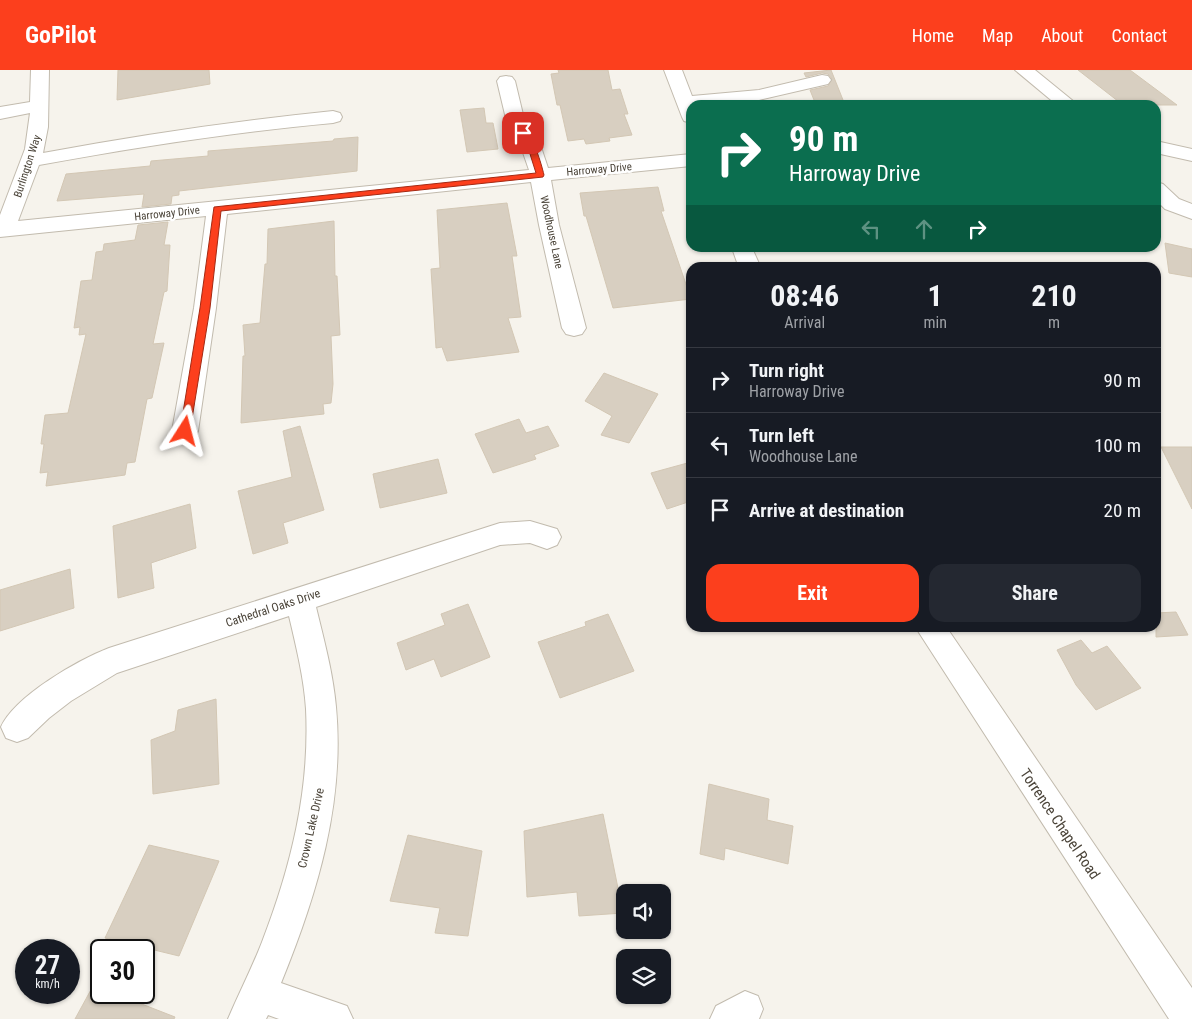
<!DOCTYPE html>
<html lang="en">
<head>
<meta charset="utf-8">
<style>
  :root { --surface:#171b24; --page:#242831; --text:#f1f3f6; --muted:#9ea1a6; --line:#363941; --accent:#fc3f1d }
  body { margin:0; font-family:"Roboto Condensed",sans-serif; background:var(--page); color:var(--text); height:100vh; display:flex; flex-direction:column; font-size:19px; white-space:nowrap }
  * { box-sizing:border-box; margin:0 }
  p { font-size:16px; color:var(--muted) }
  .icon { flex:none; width:28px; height:28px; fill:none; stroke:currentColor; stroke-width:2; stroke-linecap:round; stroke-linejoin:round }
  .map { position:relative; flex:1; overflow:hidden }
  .details { position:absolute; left:686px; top:192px; width:475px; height:370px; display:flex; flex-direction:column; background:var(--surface); border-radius:15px; box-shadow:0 1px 4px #0004 }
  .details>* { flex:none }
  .banner { position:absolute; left:686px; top:30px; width:475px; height:152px; border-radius:15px; box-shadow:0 1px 4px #0004; background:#0b6e4f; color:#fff; overflow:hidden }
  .fabs { position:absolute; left:616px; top:814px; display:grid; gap:10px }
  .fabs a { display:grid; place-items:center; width:55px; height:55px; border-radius:10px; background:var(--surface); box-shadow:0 1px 4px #0004; font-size:25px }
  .speed { position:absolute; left:15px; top:869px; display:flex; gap:10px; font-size:25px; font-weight:700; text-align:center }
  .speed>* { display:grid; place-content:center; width:65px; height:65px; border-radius:50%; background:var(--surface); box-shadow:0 1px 4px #0004; line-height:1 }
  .speed small { font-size:12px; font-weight:400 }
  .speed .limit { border:2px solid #111; border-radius:8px; background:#fff; color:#111 }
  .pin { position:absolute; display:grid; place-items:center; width:42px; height:42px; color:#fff; margin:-21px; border-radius:10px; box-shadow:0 2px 8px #0006 }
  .me { position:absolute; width:55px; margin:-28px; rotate:9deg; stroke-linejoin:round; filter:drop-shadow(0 0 4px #0008) }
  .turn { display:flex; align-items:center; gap:18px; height:105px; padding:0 20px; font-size:22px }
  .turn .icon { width:65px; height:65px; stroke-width:2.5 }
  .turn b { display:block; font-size:35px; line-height:42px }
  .lanes { display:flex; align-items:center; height:48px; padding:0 20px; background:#0003; justify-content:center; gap:25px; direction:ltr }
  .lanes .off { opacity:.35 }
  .eta { display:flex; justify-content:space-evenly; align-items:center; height:85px; text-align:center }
  .eta b { font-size:30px; font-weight:700; line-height:35px }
  .primary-button { display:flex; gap:10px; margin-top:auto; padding:10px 20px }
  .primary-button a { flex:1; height:58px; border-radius:15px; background:var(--accent); color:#fff; font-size:20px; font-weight:700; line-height:58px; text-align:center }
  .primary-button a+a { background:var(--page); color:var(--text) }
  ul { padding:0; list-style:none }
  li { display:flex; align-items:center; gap:15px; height:65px; padding:0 20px; border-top:1px solid var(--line) }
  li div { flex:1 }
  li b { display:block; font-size:19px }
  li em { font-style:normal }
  header { display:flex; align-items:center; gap:30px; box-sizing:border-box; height:70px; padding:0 25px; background:var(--accent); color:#fff }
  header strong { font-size:24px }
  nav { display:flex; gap:28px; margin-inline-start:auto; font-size:18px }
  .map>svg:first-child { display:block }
</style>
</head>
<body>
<header>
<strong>GoPilot</strong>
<nav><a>Home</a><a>Map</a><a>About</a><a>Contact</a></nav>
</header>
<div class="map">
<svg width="1192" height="949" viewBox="0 0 1192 949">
  <rect width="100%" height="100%" fill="#f6f3ec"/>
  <path fill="#d8cfc1" stroke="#d3c7b4" d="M118,0H209L210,14L117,30Z
    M558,0H608L612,20L620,19L628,44H624L632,65L609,68L610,71L586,74L584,69L568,71L560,35H557L551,4L559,3Z
    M831,0L845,35H816L810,20L828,16L832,9L828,4L822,3L806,7L804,3Z
    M1078,0H1130L1177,35H1123Z
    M484,38L486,53H493L498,79L467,82L460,40Z
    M358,67L357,101L179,121V125L172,126L171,134L142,137L144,124L57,131L66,104L150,96L151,91L208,86V81L333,71L334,69Z
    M658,117L664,141H661L691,229L613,238L586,146H584L580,123Z
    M507,133L517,186H512L521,247L508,248L519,282L447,291L442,277L436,278L431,199L440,198L437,140Z
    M334,151L335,206H337L340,265L331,266L333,314L331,333L323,334L324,344L241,353L243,286H245L243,255L260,253L265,194H267L268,159Z
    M168,152L164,175H170L167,221L164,222L153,274L164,273L152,328L147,329L135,392L127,393L125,405L46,416L48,402L40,403L44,374H41L45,345L68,343L86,264L79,265L80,257L74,258L81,211L92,210L96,182L103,181L104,174L135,170L138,155Z
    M1165,173L1192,179V207L1169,203Z
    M604,303L658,324L629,373L601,365L612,346L585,331Z
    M519,349L526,363L548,356L559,376L534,385L536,389L493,403L475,364Z
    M300,356L324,440L283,453L288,473L253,484L238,421L292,407L283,361Z
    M1161,377H1192V439Z
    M438,389L447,423L380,438L373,404Z
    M691,392V431L667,439L651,403Z
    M190,434L196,478L151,493L154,518L118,528L113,456Z
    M70,499L74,538L0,561V520Z
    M468,534L490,587L441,607L434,589L406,600L397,573L445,555L441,544Z
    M1176,542L1188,565L1156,567V543Z
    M608,544L634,601L560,628L538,572L586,556L585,552Z
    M1081,570L1092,583L1107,576L1141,618L1096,640L1076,615L1057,580Z
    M216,629L219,714L153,724L151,670L175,661L178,640Z
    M709,714L769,729L767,750L793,756L788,794L725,778L724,790L700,784Z
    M603,744L623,843L579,846L577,822L527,827L524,761Z
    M408,765L482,781L468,866L435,863L440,838L390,831Z
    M149,775L219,791L179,886L105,868Z
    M93,916L101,919V922H111L175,947L174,949H75Z"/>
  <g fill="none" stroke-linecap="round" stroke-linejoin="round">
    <g stroke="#c2bbae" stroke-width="2">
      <path id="minor" d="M31,0H49L48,57L43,83C140,65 236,51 333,41L340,43L342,47L340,51L333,53C234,62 137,77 39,95L18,151L529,100L520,74L507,53L497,11L500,7L506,6L512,7L515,11L525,53L540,74L548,98L691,84V96L551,110L559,155L586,258L582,264L574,266L566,264L562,258L539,155L531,112L227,144L216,238L198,361L194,368L185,371L176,368L172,361L194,238L206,146L0,167V145L25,79L30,43L0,49V37L30,32Z
        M664,0H682L692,26L759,20L822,5L828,6L831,10L828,14L759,30L691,35V53L684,51L682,47Z
        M1015,0H1035L1078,35H1057Z
        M1156,71L1192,79V91L1156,83Z
        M1156,112L1163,114L1179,129L1192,134V149L1165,139L1156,130Z
        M732,178H752L761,198H739Z
        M530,451L557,459L561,467L557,475L547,479L530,473L500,475L316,537C324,570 333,603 336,637C345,733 317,825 281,913L347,936L353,949H279L268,945L266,949H228C239,923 252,898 262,872C291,797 310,720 306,639C304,608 296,576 289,546L117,603L71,631L49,648L28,668L17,672L6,668L1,657C15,626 78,590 109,578L500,453Z
        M916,558H947L1192,918V949H1169Z
        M745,921L758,926L763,939L759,949H710L716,936Z"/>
    </g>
    <use href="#minor" fill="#fff" fill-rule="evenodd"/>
  </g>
  <path fill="#fc3f1d" stroke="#a42913" d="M523,61C534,67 541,93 544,105L543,107L221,141L210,238L190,361L188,364H181L180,361L200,238L214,137L536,103L530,84L519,63Z"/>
  <g text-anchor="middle" stroke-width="5" stroke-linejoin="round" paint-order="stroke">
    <g font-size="11" fill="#4b4439" stroke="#fff">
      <text transform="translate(27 96) rotate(-72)" y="4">Burlington Way</text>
      <text transform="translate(599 99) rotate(-5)" y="4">Harroway Drive</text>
      <text transform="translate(167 143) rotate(-6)" y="4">Harroway Drive</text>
      <text transform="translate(552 162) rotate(78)" y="4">Woodhouse Lane</text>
    </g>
    <g font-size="12" fill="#4b4439" stroke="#fff">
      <text transform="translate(273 538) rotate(-18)" y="4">Cathedral Oaks Drive</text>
      <text transform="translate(311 758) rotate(-77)" y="4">Crown Lake Drive</text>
    </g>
    <g font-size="15" fill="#4b4439" stroke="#fff">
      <text transform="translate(1060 754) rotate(56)" y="5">Torrence Chapel Road</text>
    </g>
  </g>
</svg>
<div class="fabs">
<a><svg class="icon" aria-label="sound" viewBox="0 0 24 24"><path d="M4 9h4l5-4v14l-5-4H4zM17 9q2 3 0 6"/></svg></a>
<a><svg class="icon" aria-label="layers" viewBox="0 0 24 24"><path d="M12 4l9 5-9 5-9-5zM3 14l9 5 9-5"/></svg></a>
</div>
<div class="speed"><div>27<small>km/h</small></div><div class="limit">30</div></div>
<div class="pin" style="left:523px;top:63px;background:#d93025"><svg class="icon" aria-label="arrive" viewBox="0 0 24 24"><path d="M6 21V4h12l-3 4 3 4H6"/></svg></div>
<svg class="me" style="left:185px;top:361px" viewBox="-20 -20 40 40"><path d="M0-17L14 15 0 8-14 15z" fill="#fc3f1d" stroke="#fff" stroke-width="4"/></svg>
<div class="banner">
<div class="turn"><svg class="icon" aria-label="right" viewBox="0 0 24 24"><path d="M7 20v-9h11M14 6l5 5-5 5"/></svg><div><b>90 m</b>Harroway Drive</div></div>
<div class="lanes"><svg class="icon off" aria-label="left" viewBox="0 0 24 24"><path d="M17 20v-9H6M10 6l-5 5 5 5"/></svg><svg class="icon off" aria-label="ahead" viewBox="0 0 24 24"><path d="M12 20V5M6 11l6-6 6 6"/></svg><svg class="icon" aria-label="right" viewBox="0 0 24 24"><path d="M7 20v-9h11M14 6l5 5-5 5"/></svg></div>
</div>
<section class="details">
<div class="eta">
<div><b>08:46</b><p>Arrival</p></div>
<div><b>1</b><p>min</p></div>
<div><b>210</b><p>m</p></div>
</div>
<ul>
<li><svg class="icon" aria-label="right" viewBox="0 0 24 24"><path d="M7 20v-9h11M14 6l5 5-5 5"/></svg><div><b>Turn right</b><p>Harroway Drive</p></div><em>90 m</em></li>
<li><svg class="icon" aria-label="left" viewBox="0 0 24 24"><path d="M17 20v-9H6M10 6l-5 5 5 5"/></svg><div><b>Turn left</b><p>Woodhouse Lane</p></div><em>100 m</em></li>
<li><svg class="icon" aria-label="arrive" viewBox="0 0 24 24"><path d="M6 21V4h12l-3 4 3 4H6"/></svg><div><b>Arrive at destination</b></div><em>20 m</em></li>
</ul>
<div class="primary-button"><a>Exit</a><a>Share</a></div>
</section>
</div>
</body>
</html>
